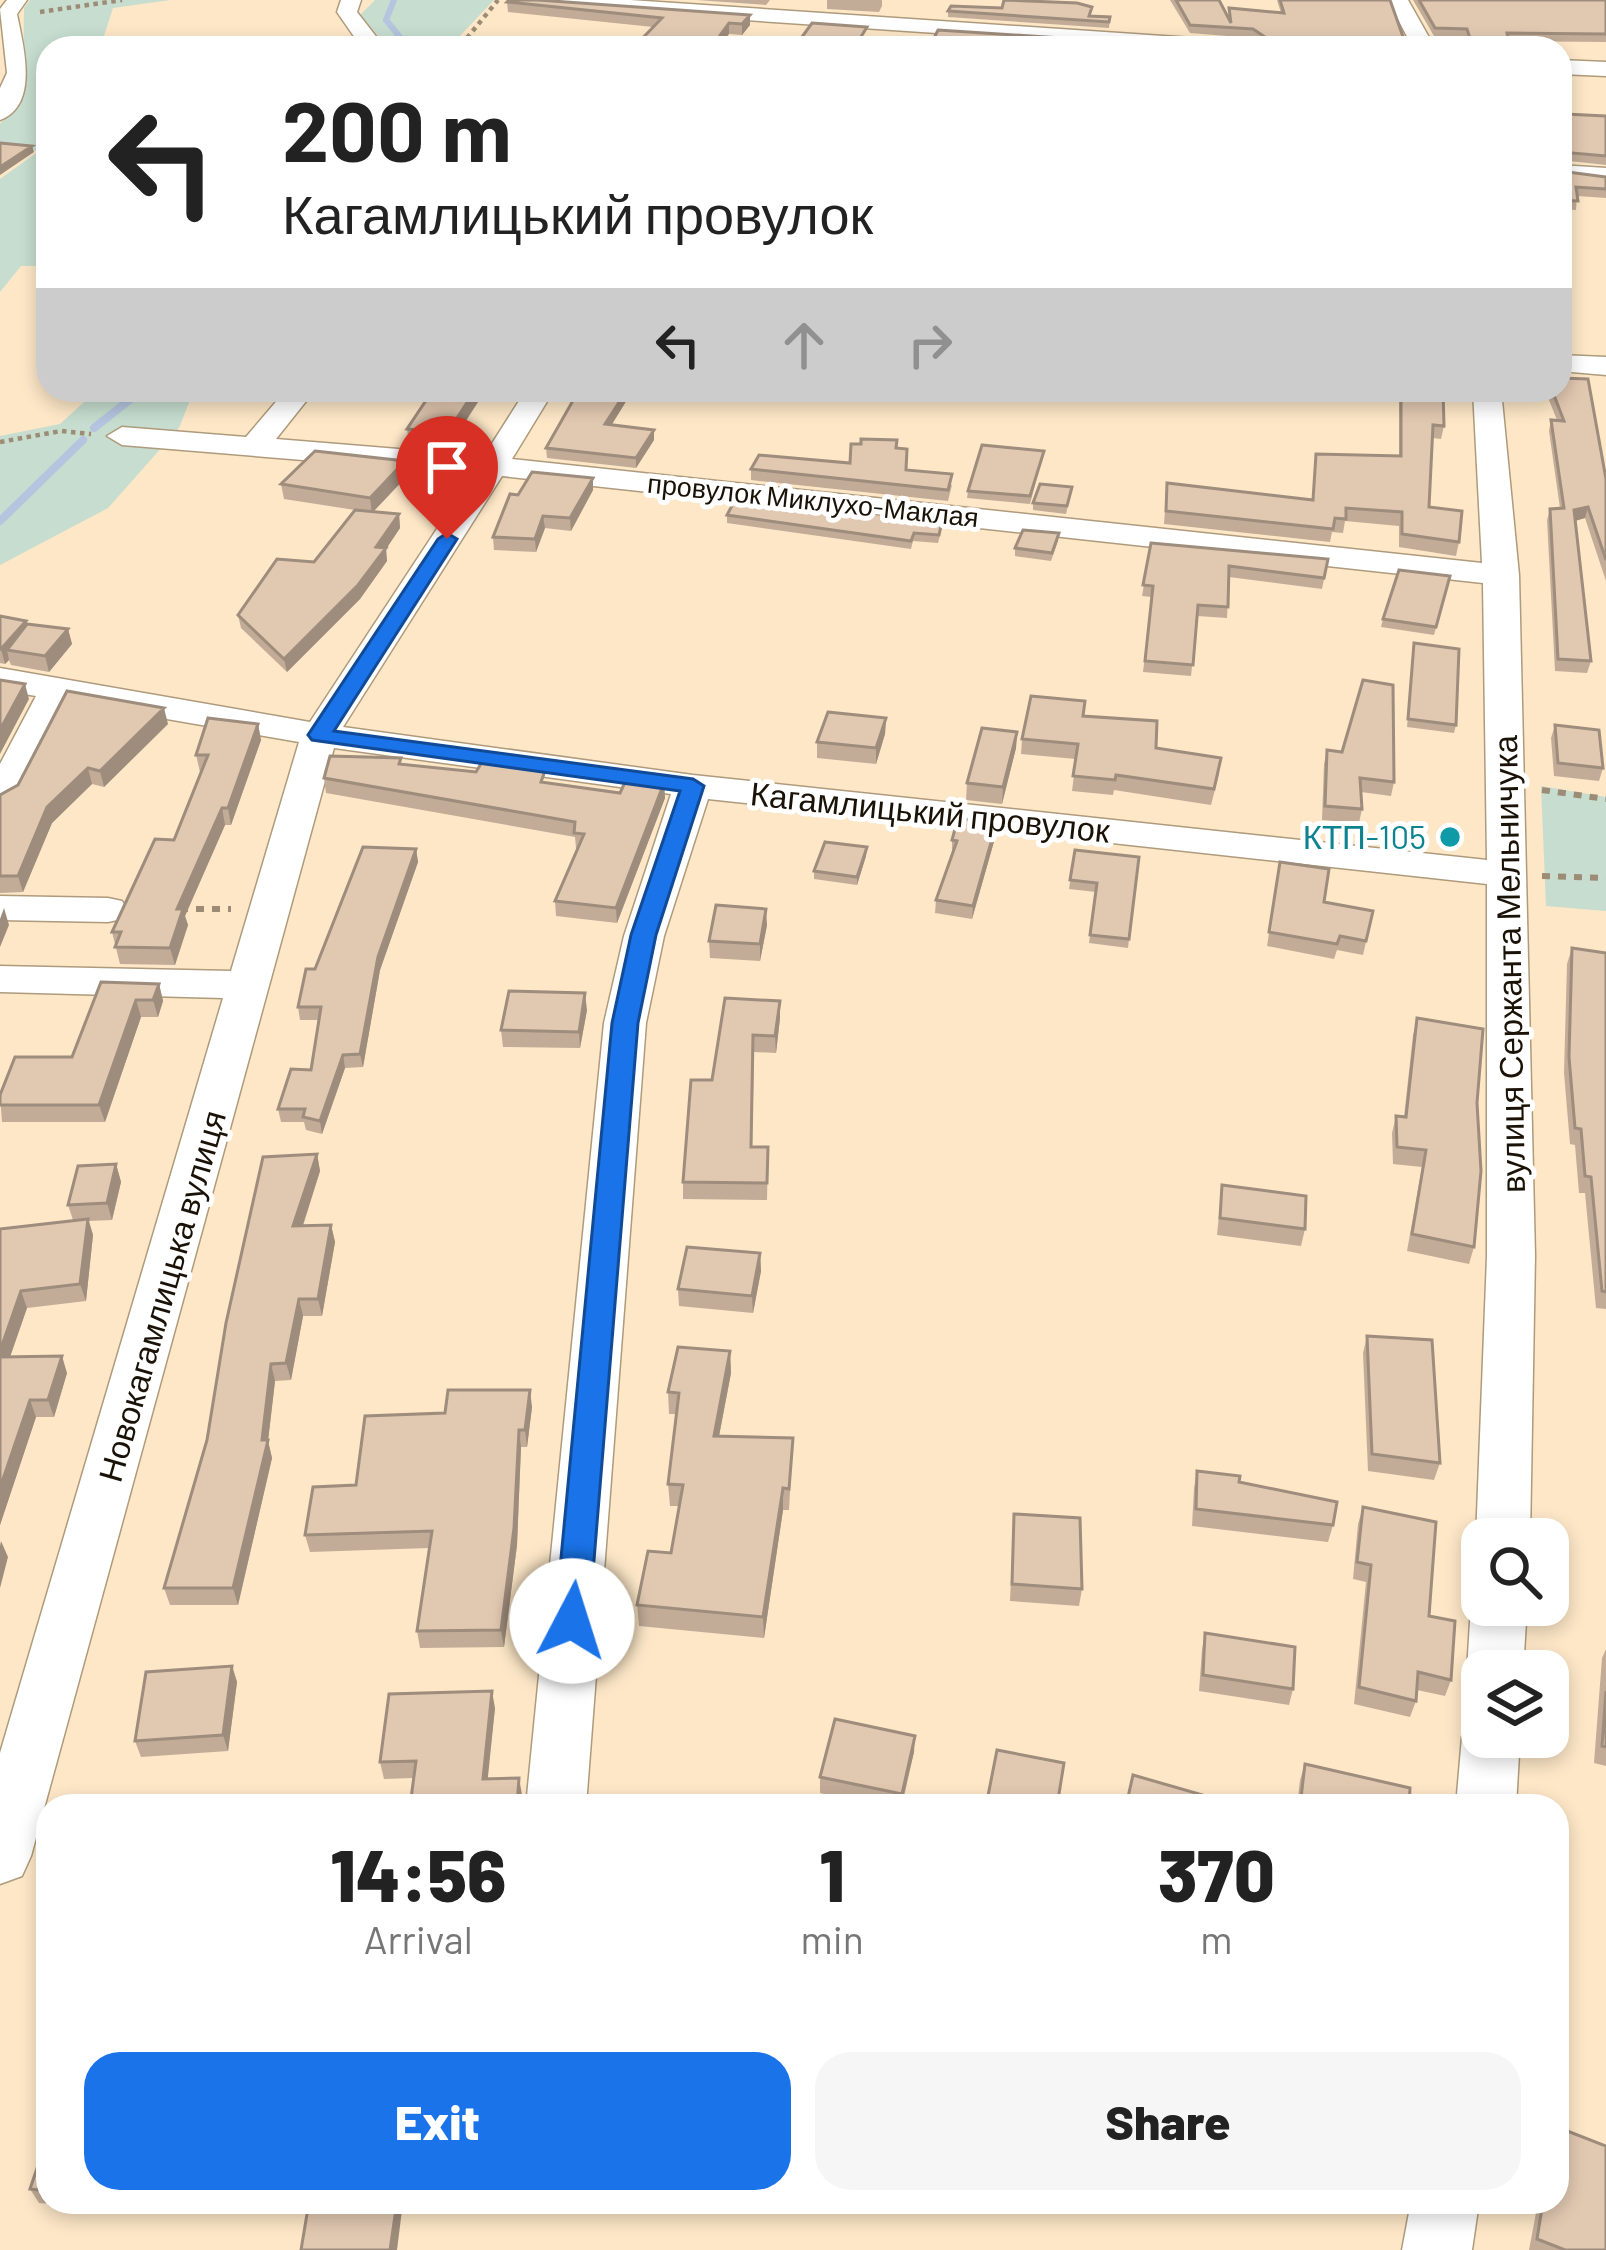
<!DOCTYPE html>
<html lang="en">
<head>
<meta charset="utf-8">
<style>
  :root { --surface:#fff; --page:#f6f6f6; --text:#222; --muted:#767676; --accent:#1a73e8 }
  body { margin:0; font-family:Barlow,sans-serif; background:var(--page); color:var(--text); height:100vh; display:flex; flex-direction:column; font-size:45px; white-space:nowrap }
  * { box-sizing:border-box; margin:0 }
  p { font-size:39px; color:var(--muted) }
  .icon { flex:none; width:66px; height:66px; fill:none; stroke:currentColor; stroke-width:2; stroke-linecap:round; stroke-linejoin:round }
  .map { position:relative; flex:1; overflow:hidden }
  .side { position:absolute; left:36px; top:1794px; width:1533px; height:420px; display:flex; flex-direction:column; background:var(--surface); border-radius:36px; box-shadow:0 6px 18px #0003 }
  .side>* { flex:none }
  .guide { position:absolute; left:36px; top:36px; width:1536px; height:366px; border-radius:36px; box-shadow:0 6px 18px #0003; background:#fff; color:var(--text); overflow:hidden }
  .fabs { position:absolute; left:1461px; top:1518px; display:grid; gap:24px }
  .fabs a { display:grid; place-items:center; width:108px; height:108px; border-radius:24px; background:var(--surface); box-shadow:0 6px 18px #0003; font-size:60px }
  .pin { position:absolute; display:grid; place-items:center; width:102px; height:102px; color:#fff; margin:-123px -51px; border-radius:50% 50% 50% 0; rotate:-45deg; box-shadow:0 0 12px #0007 }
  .pin .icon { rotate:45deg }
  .me { position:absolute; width:132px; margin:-66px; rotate:5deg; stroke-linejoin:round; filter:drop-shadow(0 0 9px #0008) }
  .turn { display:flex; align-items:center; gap:42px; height:252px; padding:0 48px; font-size:54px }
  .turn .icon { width:156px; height:156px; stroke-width:2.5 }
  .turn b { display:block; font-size:84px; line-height:102px }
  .lanes { display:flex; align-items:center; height:114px; padding:0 48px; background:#0003; justify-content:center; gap:60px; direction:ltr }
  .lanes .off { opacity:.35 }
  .eta { display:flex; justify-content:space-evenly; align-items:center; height:204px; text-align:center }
  .eta b { font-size:72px; font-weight:800; line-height:84px }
  .action { display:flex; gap:24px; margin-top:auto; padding:24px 48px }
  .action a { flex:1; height:138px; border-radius:36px; background:var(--accent); color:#fff; font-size:48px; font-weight:800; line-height:138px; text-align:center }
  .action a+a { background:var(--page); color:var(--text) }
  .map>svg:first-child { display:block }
</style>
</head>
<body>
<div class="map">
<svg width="1606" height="2250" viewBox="0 0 1606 2250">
  <rect width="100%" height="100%" fill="#fde7c7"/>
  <path fill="#c6ddcf" d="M30,0H170L113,8L100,48H48V266H21L0,292V179L39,151L0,147V124L23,98L24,8Z
    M375,0H494L457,39L500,48H389L360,15Z
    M97,390H200L190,400L179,428L108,508L0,565V436L60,424Z
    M1541,786L1606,797V911L1546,906Z"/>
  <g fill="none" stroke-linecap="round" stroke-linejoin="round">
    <path stroke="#b5c4df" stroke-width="6" d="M394,0L386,20L409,48"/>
    <path stroke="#b5c4df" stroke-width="8" d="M94,428L142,390
      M0,521L83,440"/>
    <g stroke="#ae9b7c" stroke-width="3">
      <path id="minor" d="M7,0H27L17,14C23,45 40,105 0,120V88L7,73L0,9Z
        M341,0H361L357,12L385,48H362L337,12Z
        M529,0H630L1252,42L1263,48H1157L539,6Z
        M1388,0H1408L1435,48H1413Z
        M1560,60L1606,62V76L1560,74Z
        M1560,165L1606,168V182L1560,179Z
        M1560,355L1606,357V375L1560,371Z
        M286,390H315L276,439L484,456L526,390H554L512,459L1482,563L1473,390H1501L1519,575L1535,1256L1530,1539H1482V1551L1476,1539L1487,1256V884L708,799L664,936L646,1023L586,1806H526L604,1023L624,936L671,794L334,748L31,1856L22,1876L0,1884V1753L223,998L0,992V966L231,971L299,742L69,702L19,799L0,810V764L36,696L0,690V668L310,722L473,474L122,445L107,436L122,427L246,437ZM502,476L1483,583L1487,860L693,775L343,727Z
        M0,896L108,898L122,901L128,910L122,919L108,922L0,920Z
        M1482,1588V1605H1527L1523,1671H1482V1691L1467,1671L1471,1605Z
        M1482,1714V1737H1520L1516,1806H1456L1462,1737L1470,1719Z
        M1411,2202H1479L1472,2250H1402Z"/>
    </g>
    <path stroke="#9c8c75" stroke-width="4.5" stroke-dasharray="4.5 4.5" stroke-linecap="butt" d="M40,12L122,0
      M467,38L498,0
      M0,442L61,431L91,434"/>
    <path stroke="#9c8c75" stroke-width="6" stroke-dasharray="8 8" stroke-linecap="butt" d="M1542,790L1606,799
      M1542,876L1606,878
      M180,909H231"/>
    <use href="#minor" fill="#fff" fill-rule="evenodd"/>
  </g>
  <path fill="#c2ac98" d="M697,0H770L766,5Z
    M827,0H882V6L879,12L827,9Z
    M1170,0H1219L1229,19V8L1281,13L1277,0H1390L1263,44L1252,38L1190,33Z
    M1413,0H1606V42L1508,41L1510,48H1469L1466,37L1434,36Z
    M507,2L750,25L742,35L653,27L508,12Z
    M948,11L1090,16L1110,17L1109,28L948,17Z
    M1565,114L1606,116V165L1560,160Z
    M1560,171L1606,177V198L1577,196L1576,210L1560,209Z
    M1560,291L1567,307L1565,316H1560Z
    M579,390H633L612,424L654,430V440L636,468L547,458L546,448Z
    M1399,390H1443L1444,426L1441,439L1433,438L1429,507L1459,542L1456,556L1399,547V526L1345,521L1343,533L1332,532L1330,542L1164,524L1167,483L1312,500L1316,454L1399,456Z
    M1545,390H1560L1606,479V581L1585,518L1575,521L1591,661L1587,673L1555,671L1547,520L1550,509L1560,508L1549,431L1551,420H1557Z
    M485,391L449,447L409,444L407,429Z
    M896,448L906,470L952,485L948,501L751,480V469L850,463Z
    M1044,451L1030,504L967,498L968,491Z
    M405,461L407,476L373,512L399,514L400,528L386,549L387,561L360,599L287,672L241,628L238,615L314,562L355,510L284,499L281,484Z
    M593,478V490L571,531L545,528L536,552L494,550L493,537L518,495Z
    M1072,487L1066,514L1033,510V503Z
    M727,515L942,528L938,543L913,541L911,549L727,523Z
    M1058,541L1051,561L1015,556V548Z
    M1151,543L1328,559L1322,589L1229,577L1227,618L1197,616L1191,676L1143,672L1152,597L1142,596Z
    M1450,576L1434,635L1381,627L1383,619Z
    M0,616L26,621L27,625L68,629L72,644L49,672L11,665L9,660L5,664L0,663Z
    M1414,643L1456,725L1454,733L1407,727Z
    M1084,716L1156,748L1219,774L1211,805L1114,790L1113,795L1072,791L1076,759L1021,754L1022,739Z
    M886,718L885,734L876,764L817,758V742Z
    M168,724L104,787L92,784L52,823L23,892L0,893V795Z
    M258,724L261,740L231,825H225L185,916L188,925L175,965L120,964L112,932L174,840L202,772H200L196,755Z
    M1555,725L1603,768L1599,781L1554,776L1551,738Z
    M1017,732L1016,748L1002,804L966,800L967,783Z
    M1327,750L1394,782L1391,796L1361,792L1362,809L1359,823L1322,820L1324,764Z
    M402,764L620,793L664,783L665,798L617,923L556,916L555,901L578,848H576L575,837L326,793L324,778Z
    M995,838L972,919L935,913L936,900L952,853V840Z
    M416,849L418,862L380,970L363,1067L345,1068L322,1134L306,1130L304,1122H281L278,1109L311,1070L319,1020H300L298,1007L315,969Z
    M1075,850L1139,857L1128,948L1089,943L1096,892L1069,889Z
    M866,856L857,885L814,879V871Z
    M1280,862L1324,902L1373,911L1363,955L1337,950L1334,959L1267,946Z
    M767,925L760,961L710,958L709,941Z
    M1572,948L1606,953V1309L1596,1308L1585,1193H1579L1575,1145L1570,1144L1564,1073L1567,964Z
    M101,982L159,984L163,1001L158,1017H141L105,1122H2L0,1095L72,1057Z
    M780,1001V1018L776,1053L754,1052L752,1147H768L767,1200L683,1199V1182L712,1080Z
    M587,1010L580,1048L503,1047L501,1030Z
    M1417,1018L1477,1103L1474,1247L1469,1264L1407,1251L1422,1167L1393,1164L1392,1133L1396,1116L1404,1117L1413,1035Z
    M317,1154L320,1171L303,1226L331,1225L335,1242L322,1316H303L291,1380L275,1381L268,1441L272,1458L238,1605H170L164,1588L207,1440Z
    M116,1164L121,1182L112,1220L89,1221L93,1235L86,1301L27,1308L10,1357L67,1373L54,1417H36L0,1525V1229L73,1220L68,1205Z
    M1222,1185L1305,1229L1301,1246L1217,1235Z
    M760,1253L761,1271L753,1313L679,1306L678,1289Z
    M1367,1336L1440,1463L1434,1480L1368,1471L1363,1353Z
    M730,1351L731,1373L719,1436L793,1438L789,1510H783L764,1638L639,1626L637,1605L671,1553L679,1506H670L668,1484L676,1414H669L668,1392Z
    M532,1407L527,1447H521L517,1545L504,1647L420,1648L417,1631L429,1548L310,1552L305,1535L356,1485L445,1413Z
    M1197,1471L1239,1482L1333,1525L1328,1542L1192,1526L1194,1488Z
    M1363,1507L1429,1616L1451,1680L1445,1696L1417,1690L1416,1701L1410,1717L1354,1704L1366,1582L1353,1579L1358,1524Z
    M1014,1514L1082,1589L1079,1606L1010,1601Z
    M1205,1633L1293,1689L1289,1705L1199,1691L1202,1650Z
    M1606,1649V1766L1594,1763L1602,1658Z
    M232,1666L237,1682L228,1751L141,1757L135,1741Z
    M495,1708L487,1779L522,1795L413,1778L384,1779L380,1762Z
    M914,1752L902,1806H881L820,1793V1777Z
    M1305,1764L1409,1806H1297L1300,1780Z
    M48,2136V2202H150L147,2212L39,2203L30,2189Z
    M1538,2202H1557L1606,2250H1529Z"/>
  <path fill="#9e8c7c" d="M750,15V25L742,35V24Z
    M729,23V34L719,48H711Z
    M32,146L34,152L0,175V167Z
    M475,390L485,391L449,447L448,432Z
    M627,390H633L606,434L605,424Z
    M654,430V440L636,468V458Z
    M405,461L407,476L372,513L370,498Z
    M593,478V490L571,531L570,518Z
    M1588,507L1585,518L1571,522L1574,510Z
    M399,514L400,528L386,549L387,561L360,599L287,672L284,659L376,547Z
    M543,516L545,528L536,552L535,539Z
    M26,621L30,637L7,650L9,660L5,664L1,649Z
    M68,629L72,644L49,672L45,656Z
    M25,684L29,699L0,754V730Z
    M164,708L168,724L104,787L100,771Z
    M886,718L885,734L876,764V748Z
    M258,724L261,740L231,825L228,808Z
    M1017,732L1016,748L1002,804L1003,787Z
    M88,768L92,784L52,823L23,892L18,876L47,807Z
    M664,783L665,798L617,923L616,908Z
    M222,808L225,825L185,916L188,925L175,965L170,948L177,909Z
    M996,825L995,838L972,919L973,906Z
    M867,847L866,856L857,885V877Z
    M416,849L418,862L380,970L363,1067L360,1054L378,957Z
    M4,908L9,925L0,947V919Z
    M766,909L767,925L760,961V944Z
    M159,984L163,1001L158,1017L153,1000Z
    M585,993L587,1010L580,1048L579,1032Z
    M136,1000L141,1017L105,1122L99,1105Z
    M780,1001V1018L776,1053L775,1036Z
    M343,1055L345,1068L322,1134L320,1121Z
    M317,1154L320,1171L297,1243L293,1226Z
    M116,1164L121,1182L112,1220L107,1203Z
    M88,1219L93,1235L86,1301L80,1284Z
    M331,1225L335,1242L322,1316L318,1299Z
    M760,1253L761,1271L753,1313L752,1296Z
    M21,1291L27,1308L4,1374L0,1363V1351Z
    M299,1299L303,1316L291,1380L286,1363Z
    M730,1351L731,1373L715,1457L714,1436Z
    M62,1356L67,1373L54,1417L48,1400Z
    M271,1364L275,1381L268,1441L272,1458L238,1605L233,1588L262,1440Z
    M530,1390L532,1407L527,1447L525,1430Z
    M30,1400L36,1417L0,1525V1488Z
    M519,1430L521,1447L517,1545L504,1647L501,1630Z
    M783,1488V1510L764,1638L763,1617Z
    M1,1541L8,1557L0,1588V1546Z
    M232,1666L237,1682L228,1751L223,1735Z
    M492,1691L495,1708L486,1796L483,1779Z
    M915,1736L914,1752L901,1806L902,1794Z
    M519,1778L522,1795L521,1806H517Z
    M397,2202H403L397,2250H390Z"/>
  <path fill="#e1c8b1" stroke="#9e8c7c" stroke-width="3" d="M509,0H538L750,15L742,24L729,23L711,48H633L662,18L507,2Z
    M1004,0L1077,3L1092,7L1089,16L1110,17L1109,22L948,11L951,6L1002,8Z
    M1176,0H1219L1231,23L1229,8L1284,13L1280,0H1390L1407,48H1233V44H1264L1268,39L1253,29L1190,25Z
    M1419,0H1606V34L1507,33L1510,48H1473L1467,29L1435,28Z
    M812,23L867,27L854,48H794Z
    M938,30L1106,41L1104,48L1051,46L1050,48H929Z
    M1560,105L1565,114L1606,116V156L1562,152L1560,161Z
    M0,143L32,146L0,167Z
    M1560,171L1606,177V189L1576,187L1578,201L1560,200Z
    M1560,291L1567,307H1560Z
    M1560,378L1588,379L1606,479V560L1588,507L1574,510L1591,661L1558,659L1550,509L1564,508L1551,420L1564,421L1552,390H1560Z
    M433,390H475L448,432L407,429Z
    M579,390H627L605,424L654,430L636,458L546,448Z
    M1401,390H1443L1444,426L1433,425L1429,507L1462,511L1459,542L1402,534V512L1346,508V519L1335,518L1333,529L1166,511L1167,483L1313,500L1316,454L1401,456Z
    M861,439L897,440L896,448L907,449L906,470L952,474L948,490L751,469L759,455L850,463L851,444H861Z
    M982,445L1044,451L1030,496L968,491Z
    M315,451L405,461L370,498L281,484Z
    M532,472L593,478L570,518L543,516L535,539L493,537L510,494L518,495Z
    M1040,484L1072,487L1067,506L1033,503Z
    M736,498L942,521L939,535L914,533L911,541L727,515Z
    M355,510L399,514L376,547L386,548L358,585L284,659L238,615L277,559L314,562Z
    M1023,530L1059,533L1052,553L1015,548Z
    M1151,543L1328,559L1324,578L1229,566L1228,607L1198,605L1193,665L1145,661L1153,586L1143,585Z
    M1399,570L1450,576L1436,627L1383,619Z
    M0,616L26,621L1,649L0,648Z
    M27,624L68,629L45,656L7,650Z
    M1414,643L1459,649L1456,725L1408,719Z
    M0,680L25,684L0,730Z
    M1363,680L1393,685L1394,782L1360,778L1362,809L1325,806L1327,750L1342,752Z
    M67,691L164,708L100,771L88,768L47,807L18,876H0V795L18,785Z
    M1031,696L1085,701L1083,716L1157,721L1156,748L1221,758L1214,789L1116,775L1115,780L1073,776L1078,744L1022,739Z
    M828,712L886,718L876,748L817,742Z
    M208,718L258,724L228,808H222L177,909H183L170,948L115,947L121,932H112L155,839L174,840L208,755H196Z
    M1555,725L1599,730L1603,768L1558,763Z
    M982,728L1017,732L1003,787L967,783Z
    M330,756L401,758L399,764L476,772L482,762L546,768L541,782L620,793L627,778L664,783L616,908L555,901L584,834L574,833L575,822L324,778Z
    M958,818L996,825L973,906L936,900L957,841L952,840Z
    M825,842L867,847L857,877L814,871Z
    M363,847L416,849L378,957L360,1054L343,1055L320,1121L303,1117L305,1109H278L291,1069L311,1070L321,1007H298L306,969H315Z
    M1075,850L1139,857L1129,939L1090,935L1097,883L1070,880Z
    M1280,862L1329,869L1324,902L1373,911L1366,941L1340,936L1337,944L1269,932Z
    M716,905L766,909L760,944L709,941Z
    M1572,948L1606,953V1292L1602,1291L1591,1177L1585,1176L1581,1129L1575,1128L1569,1057Z
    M101,982L159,984L153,1000H136L99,1105H0V1095L15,1057H72Z
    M509,991L585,993L579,1032L501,1030Z
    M725,998L780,1001L775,1036L753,1035L751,1147H768L767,1183L683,1182L691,1080H712Z
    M1417,1018L1483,1029L1477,1103L1481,1171L1474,1247L1412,1234L1426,1150L1397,1147L1396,1116L1406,1117Z
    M317,1154L293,1226L331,1225L318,1299H299L286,1363L271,1364L262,1440H268L233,1588H164L207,1440L226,1323L263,1157Z
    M116,1164L107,1203L68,1205L78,1166Z
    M1222,1185L1306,1196L1305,1229L1220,1218Z
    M88,1219L80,1284L21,1291L0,1351V1229Z
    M687,1247L760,1253L752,1296L678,1289Z
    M1367,1336L1432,1340L1440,1463L1372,1454Z
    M678,1347L730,1351L714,1436L793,1438L789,1489L783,1488L763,1617L637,1605L648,1551L671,1553L683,1485L668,1484L679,1393L668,1392Z
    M62,1356L48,1400H30L0,1488V1357Z
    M448,1390H530L525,1430H519L514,1528L501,1630L417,1631L432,1531L305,1535L313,1487L356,1485L365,1416L445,1413Z
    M1197,1471L1240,1476L1239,1482L1337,1502L1333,1525L1196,1509Z
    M1363,1507L1436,1522L1429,1616L1455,1621L1451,1680L1418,1672L1416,1701L1359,1687L1371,1565L1357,1562Z
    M1014,1514L1080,1518L1082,1589L1012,1584Z
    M1205,1633L1295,1647L1293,1689L1203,1675Z
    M232,1666L223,1735L135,1741L146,1672Z
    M492,1691L483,1779L519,1778L517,1806H410L416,1761L380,1762L389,1694Z
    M1606,1691V1747L1602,1746Z
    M835,1719L915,1736L902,1794L820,1777Z
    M997,1750L1064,1763L1057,1806H986Z
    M1305,1764L1410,1788L1409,1806H1300Z
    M1133,1775L1220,1800L1219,1806H1126Z
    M1557,2127L1606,2146V2250H1565L1537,2239L1543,2202H1557Z
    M48,2136V2191L30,2189Z
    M309,2202H397L390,2250H301Z"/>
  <path fill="#1a73e8" stroke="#114b97" stroke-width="3" d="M447,533L457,539L334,731L693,779L704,786L656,935L638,1023L589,1621L584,1631L572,1635L560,1631L555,1621L612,1023L631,935L680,791L312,740L308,735L438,539Z"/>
  <circle fill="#0f9aa8" stroke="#fff" stroke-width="4.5" cx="1450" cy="837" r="12"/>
  <g text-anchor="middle" stroke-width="10" stroke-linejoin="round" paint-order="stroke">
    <g font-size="27" fill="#1a1207" stroke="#fff">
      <text transform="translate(813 501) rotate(6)" y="9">провулок Миклухо-Маклая</text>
    </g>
    <g font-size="33" fill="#1a1207" stroke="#fff">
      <text transform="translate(930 812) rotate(6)" y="12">Кагамлицький провулок</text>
      <text transform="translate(1509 964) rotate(-91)" y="12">вулиця Сержанта Мельничука</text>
      <text transform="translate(162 1296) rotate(-74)" y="12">Новокагамлицька вулиця</text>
    </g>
    <g font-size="33" fill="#0d838f" stroke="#fff" text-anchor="end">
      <text x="1426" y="849">КТП-105</text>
    </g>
  </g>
</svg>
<div class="fabs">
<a><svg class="icon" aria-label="search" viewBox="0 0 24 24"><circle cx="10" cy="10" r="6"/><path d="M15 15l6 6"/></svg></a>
<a><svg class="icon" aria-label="layers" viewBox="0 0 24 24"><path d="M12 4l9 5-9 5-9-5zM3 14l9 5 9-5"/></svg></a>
</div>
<div class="pin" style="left:447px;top:539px;background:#d93025"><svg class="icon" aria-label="arrive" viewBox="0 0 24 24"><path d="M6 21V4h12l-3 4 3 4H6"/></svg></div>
<svg class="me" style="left:572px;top:1621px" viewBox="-20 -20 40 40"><circle r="19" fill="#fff"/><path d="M0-13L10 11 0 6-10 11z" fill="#1a73e8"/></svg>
<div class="guide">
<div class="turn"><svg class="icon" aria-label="left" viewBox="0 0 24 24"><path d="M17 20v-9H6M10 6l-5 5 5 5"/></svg><div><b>200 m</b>Кагамлицький провулок</div></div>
<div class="lanes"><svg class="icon" aria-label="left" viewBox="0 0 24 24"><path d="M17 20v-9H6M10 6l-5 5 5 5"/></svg><svg class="icon off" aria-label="ahead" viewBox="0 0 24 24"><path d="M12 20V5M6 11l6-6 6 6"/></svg><svg class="icon off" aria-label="right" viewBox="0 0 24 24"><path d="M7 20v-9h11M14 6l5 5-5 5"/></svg></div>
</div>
<section class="side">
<div class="eta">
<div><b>14:56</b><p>Arrival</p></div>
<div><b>1</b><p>min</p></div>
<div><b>370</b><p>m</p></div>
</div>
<div class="action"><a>Exit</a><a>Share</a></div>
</section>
</div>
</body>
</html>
